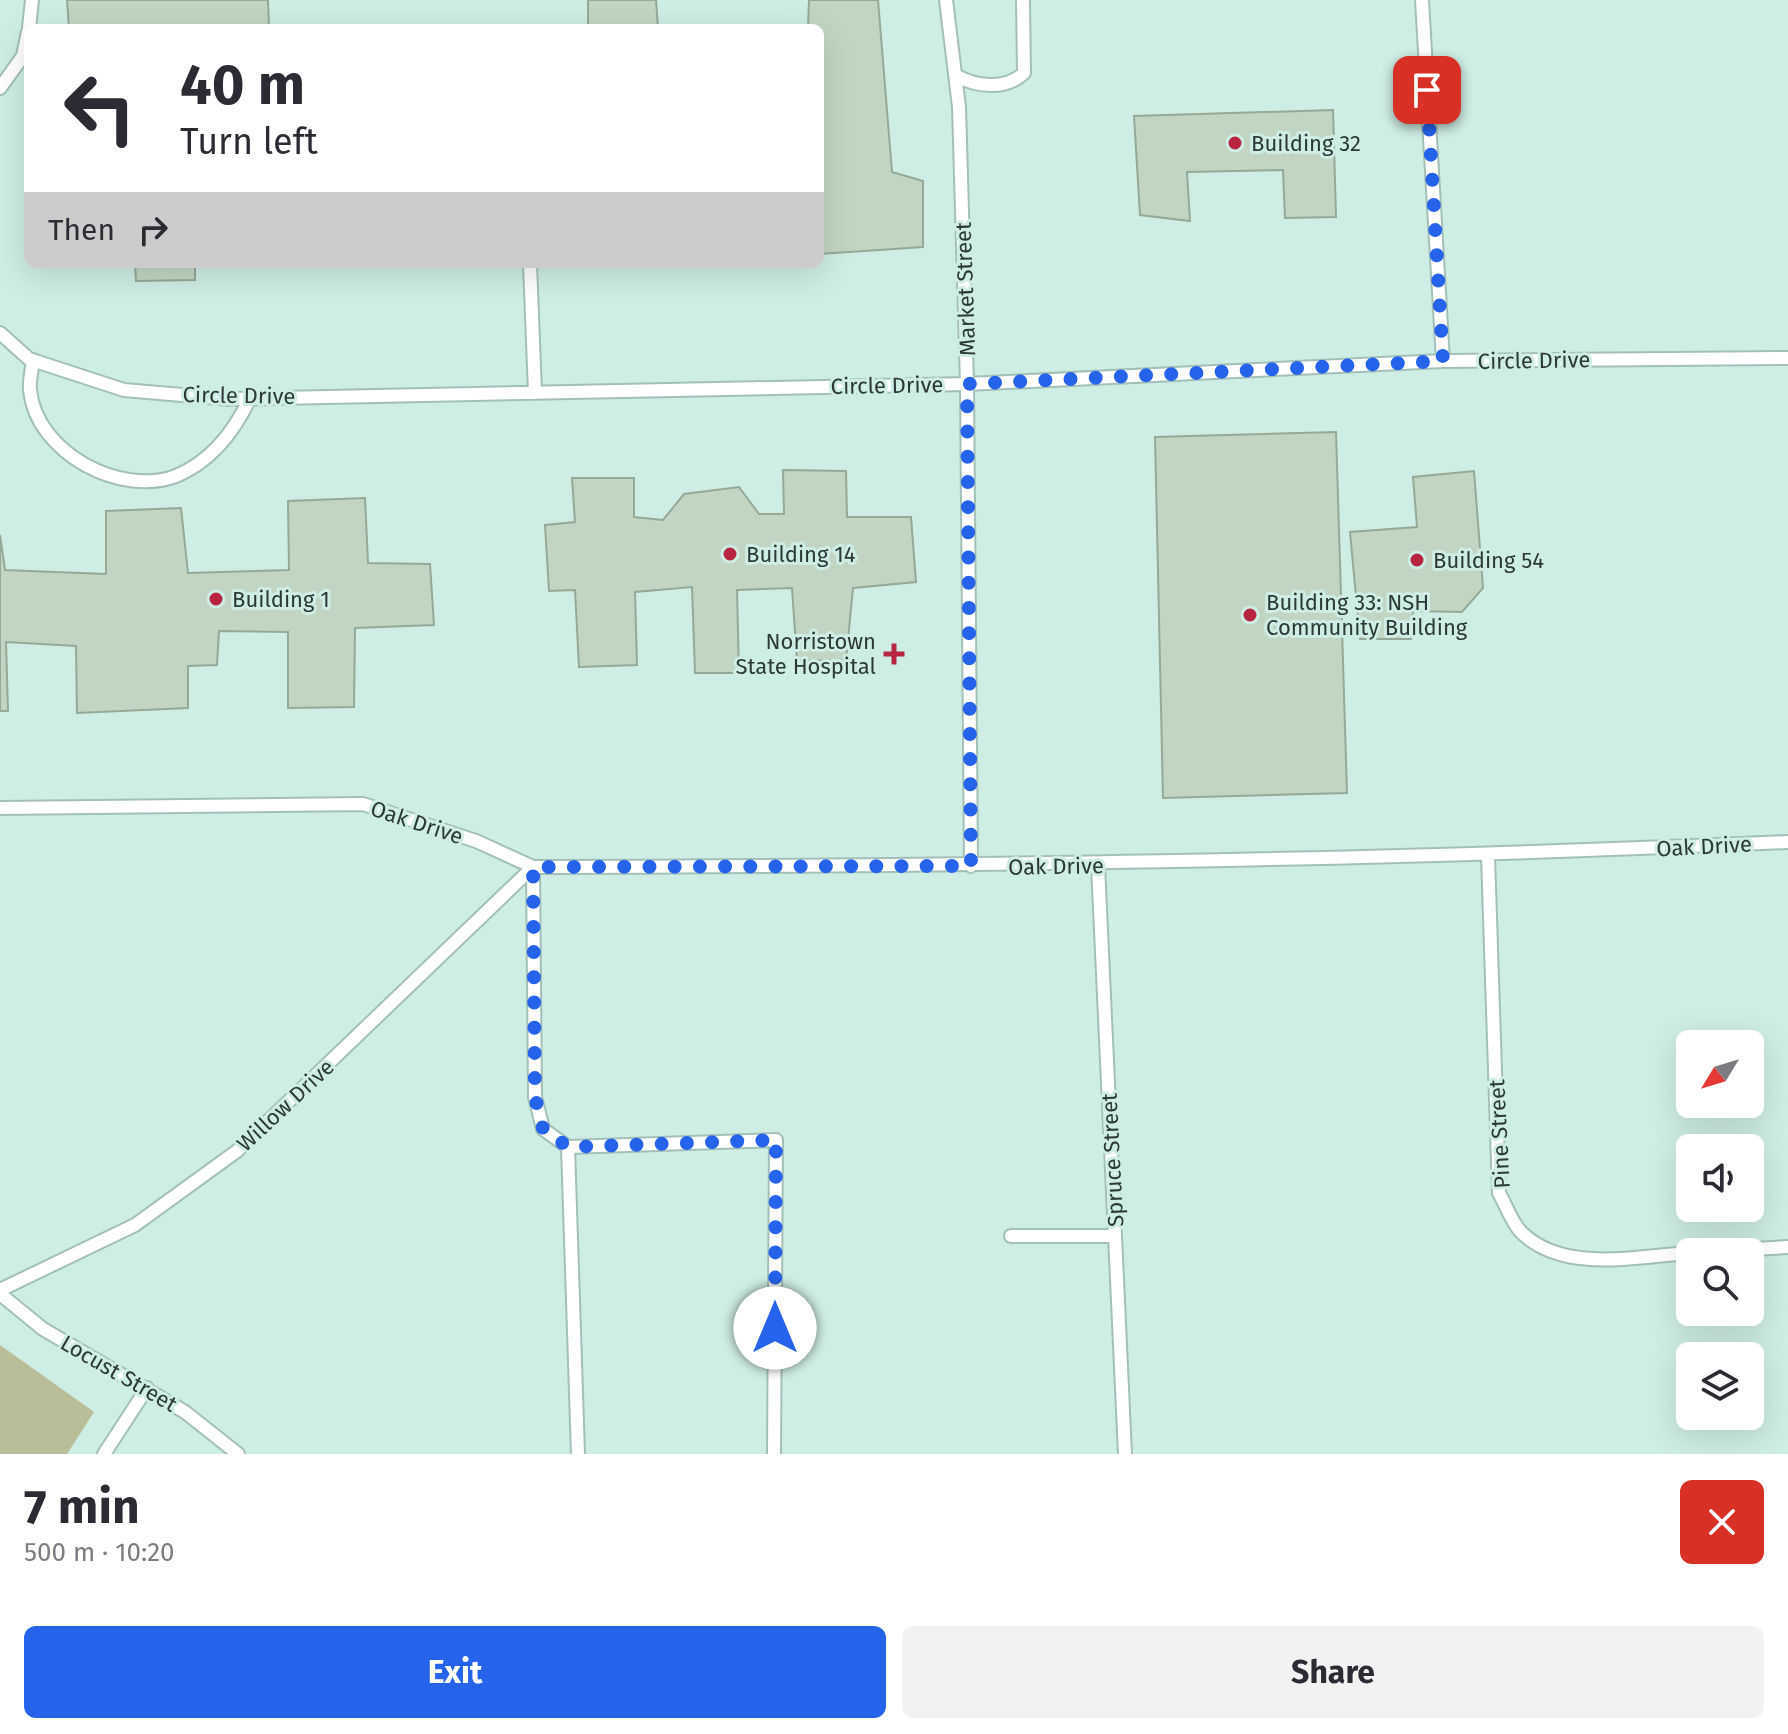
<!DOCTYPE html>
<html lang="en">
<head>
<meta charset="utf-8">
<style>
  :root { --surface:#fff; --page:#f2f2f3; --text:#2b2b33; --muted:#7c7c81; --accent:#2563eb }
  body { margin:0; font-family:"Fira Sans",sans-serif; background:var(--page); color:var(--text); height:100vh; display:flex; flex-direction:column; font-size:30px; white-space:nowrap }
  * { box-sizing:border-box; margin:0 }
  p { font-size:26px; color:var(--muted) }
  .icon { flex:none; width:44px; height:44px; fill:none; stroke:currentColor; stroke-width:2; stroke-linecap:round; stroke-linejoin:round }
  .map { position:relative; height:1454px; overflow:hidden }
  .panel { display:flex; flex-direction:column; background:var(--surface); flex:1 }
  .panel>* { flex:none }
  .guide { position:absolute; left:24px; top:24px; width:800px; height:244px; border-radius:12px; box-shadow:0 8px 32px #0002; background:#fff; color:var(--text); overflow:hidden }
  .needle { width:52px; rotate:232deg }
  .buttons { position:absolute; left:1676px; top:1030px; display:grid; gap:16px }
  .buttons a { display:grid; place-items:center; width:88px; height:88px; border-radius:12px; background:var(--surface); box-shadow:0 8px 32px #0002; font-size:40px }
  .pin { position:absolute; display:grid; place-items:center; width:68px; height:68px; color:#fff; margin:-34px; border-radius:16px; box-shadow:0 4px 12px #0006 }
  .me { position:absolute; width:88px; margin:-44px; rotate:0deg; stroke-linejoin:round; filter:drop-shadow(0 0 6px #0008) }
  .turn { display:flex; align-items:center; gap:28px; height:168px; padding:0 24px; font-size:36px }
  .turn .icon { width:104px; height:104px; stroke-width:2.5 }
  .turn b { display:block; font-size:56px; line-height:68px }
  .then { display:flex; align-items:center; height:76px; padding:0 24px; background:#0003; gap:16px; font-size:30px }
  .round { display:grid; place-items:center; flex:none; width:84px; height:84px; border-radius:12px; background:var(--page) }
  .overview { display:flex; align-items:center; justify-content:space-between; height:136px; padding:0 24px }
  h1 { font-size:48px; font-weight:700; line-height:60px }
  .cta { display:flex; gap:16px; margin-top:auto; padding:16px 24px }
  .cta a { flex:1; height:92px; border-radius:12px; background:var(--accent); color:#fff; font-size:32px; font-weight:700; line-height:92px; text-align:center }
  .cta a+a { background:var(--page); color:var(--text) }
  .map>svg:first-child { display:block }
</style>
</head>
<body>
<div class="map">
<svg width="1788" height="1454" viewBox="0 0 1788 1454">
  <rect width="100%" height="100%" fill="#ceede4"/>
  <path fill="#b9bd98" d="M0,1345L94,1412L67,1454H0Z"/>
  <path fill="#c2d5c2" stroke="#96a896" stroke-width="2" d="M67,0H268L269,28H69Z
    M588,0H656L658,28H588Z
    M809,0H878L892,172L923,181V247L820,254V28H808Z
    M1333,110L1336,217L1285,218L1283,170L1187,172L1190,221L1140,215L1134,116Z
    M135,264H195V280L136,281Z
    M1336,432L1347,793L1163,798L1155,437Z
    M783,470L846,471L847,517H911L916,582L853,588L846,660L797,661L792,588L737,590L739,673H695L692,587L635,592L637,665L579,667L575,590L549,591L545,525L575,522L572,478H634V517L663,520L684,494L739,487L759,514H784Z
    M1474,471L1483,588L1462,612L1413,611L1411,639H1360L1350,532L1417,527L1413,477Z
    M365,498L368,563L430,564L434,625L355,628L354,707L288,708V632L219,631L217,665L188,666V708L77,713L76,646L6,642L8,711H0V535L5,570L106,574V511L181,508L188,573L289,570L288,501Z"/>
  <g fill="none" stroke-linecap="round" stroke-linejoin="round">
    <g stroke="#a3c0b8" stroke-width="16">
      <path id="lane" d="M946,0L959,107L967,384L971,866
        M1422,0L1443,361
        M29,28L32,0
        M957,76C977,87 1006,90 1024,73L1023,0
        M0,88L23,56L28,32
        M530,264L535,393
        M0,333L29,359L124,390L229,399L967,384L1443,361L1788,358
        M33,360C32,369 29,381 30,390C36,453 121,497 176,476C212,461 234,432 250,398
        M0,808L363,804L476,841L533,867C952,866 1369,861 1788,842
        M1488,856L1499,1193C1506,1205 1512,1223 1521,1232C1563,1274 1637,1256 1690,1253
        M1098,865L1125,1454
        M533,867L535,1097L543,1129L568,1147L578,1454
        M568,1147L776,1140L774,1454
        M1011,1236H1115
        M1705,1252L1788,1247
        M0,1290L135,1225L237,1151L533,867
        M0,1294L43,1329L185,1412L238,1454
        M104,1454L147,1388"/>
    </g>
    <use href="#lane" stroke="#fff" stroke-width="12"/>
  </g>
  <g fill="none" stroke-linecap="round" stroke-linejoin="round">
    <path stroke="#2563eb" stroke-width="14" stroke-dasharray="0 25.2" d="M775,1328L776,1140L568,1147L543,1129L535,1097L533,867L971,866L967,384L1443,361L1427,90"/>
  </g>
  <g fill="#b72540" stroke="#ceede4" stroke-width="3">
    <circle cx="1235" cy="143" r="8"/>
    <circle cx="730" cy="554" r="8"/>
    <circle cx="1417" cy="560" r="8"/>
    <circle cx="216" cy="599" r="8"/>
    <circle cx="1250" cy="615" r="8"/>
    <path d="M890 642h8v8h8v8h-8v8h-8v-8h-8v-8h8z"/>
  </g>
  <g text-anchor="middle" stroke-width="6" stroke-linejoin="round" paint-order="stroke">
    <g font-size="22" fill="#2d3936" stroke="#ceede4" text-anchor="start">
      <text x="1251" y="151">Building 32</text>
      <text x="746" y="562">Building 14</text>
      <text x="1433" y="568">Building 54</text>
      <text x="232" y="607">Building 1</text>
      <text x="1266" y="610">Building 33: NSH<tspan x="1266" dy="25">Community Building</tspan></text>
      <text x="876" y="649" text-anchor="end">Norristown<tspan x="876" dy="25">State Hospital</tspan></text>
    </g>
    <g font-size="22" fill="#2d3936" stroke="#ceede4">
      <text transform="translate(965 289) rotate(-92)" y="8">Market Street</text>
      <text transform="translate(1534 360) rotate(-1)" y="8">Circle Drive</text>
      <text transform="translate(887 385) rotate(-1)" y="8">Circle Drive</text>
      <text transform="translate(239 395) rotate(1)" y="8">Circle Drive</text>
      <text transform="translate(417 822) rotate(18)" y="8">Oak Drive</text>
      <text transform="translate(1704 846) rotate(-3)" y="8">Oak Drive</text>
      <text transform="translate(1056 866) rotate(-1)" y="8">Oak Drive</text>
      <text transform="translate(285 1105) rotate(-43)" y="8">Willow Drive</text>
      <text transform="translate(1499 1134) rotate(-93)" y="8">Pine Street</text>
      <text transform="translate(1112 1160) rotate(-93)" y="8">Spruce Street</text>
      <text transform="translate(119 1373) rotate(30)" y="8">Locust Street</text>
    </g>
  </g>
</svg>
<div class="buttons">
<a><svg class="needle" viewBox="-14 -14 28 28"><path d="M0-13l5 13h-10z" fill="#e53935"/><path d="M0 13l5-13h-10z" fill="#7c7c81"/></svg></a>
<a><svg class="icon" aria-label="sound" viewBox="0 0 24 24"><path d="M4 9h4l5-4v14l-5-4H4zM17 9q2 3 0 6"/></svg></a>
<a><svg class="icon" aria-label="search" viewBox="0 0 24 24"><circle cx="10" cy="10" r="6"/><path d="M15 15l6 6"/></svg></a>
<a><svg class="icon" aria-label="layers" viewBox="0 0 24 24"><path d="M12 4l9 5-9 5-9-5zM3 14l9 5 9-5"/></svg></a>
</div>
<div class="pin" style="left:1427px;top:90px;background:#d93025"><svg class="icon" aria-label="arrive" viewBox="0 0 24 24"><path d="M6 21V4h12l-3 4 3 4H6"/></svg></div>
<svg class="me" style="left:775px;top:1328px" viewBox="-20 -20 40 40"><circle r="19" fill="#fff"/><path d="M0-13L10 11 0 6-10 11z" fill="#2563eb"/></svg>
<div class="guide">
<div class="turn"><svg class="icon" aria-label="left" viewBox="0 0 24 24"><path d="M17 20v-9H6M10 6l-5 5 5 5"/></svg><div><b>40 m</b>Turn left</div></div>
<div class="then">Then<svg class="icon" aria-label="right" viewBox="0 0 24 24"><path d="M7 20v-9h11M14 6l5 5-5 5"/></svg></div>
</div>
</div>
<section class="panel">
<div class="overview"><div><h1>7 min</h1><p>500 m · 10:20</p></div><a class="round" style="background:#d93025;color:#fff"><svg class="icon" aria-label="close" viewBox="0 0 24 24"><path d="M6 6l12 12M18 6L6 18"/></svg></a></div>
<div class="cta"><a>Exit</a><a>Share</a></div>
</section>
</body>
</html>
